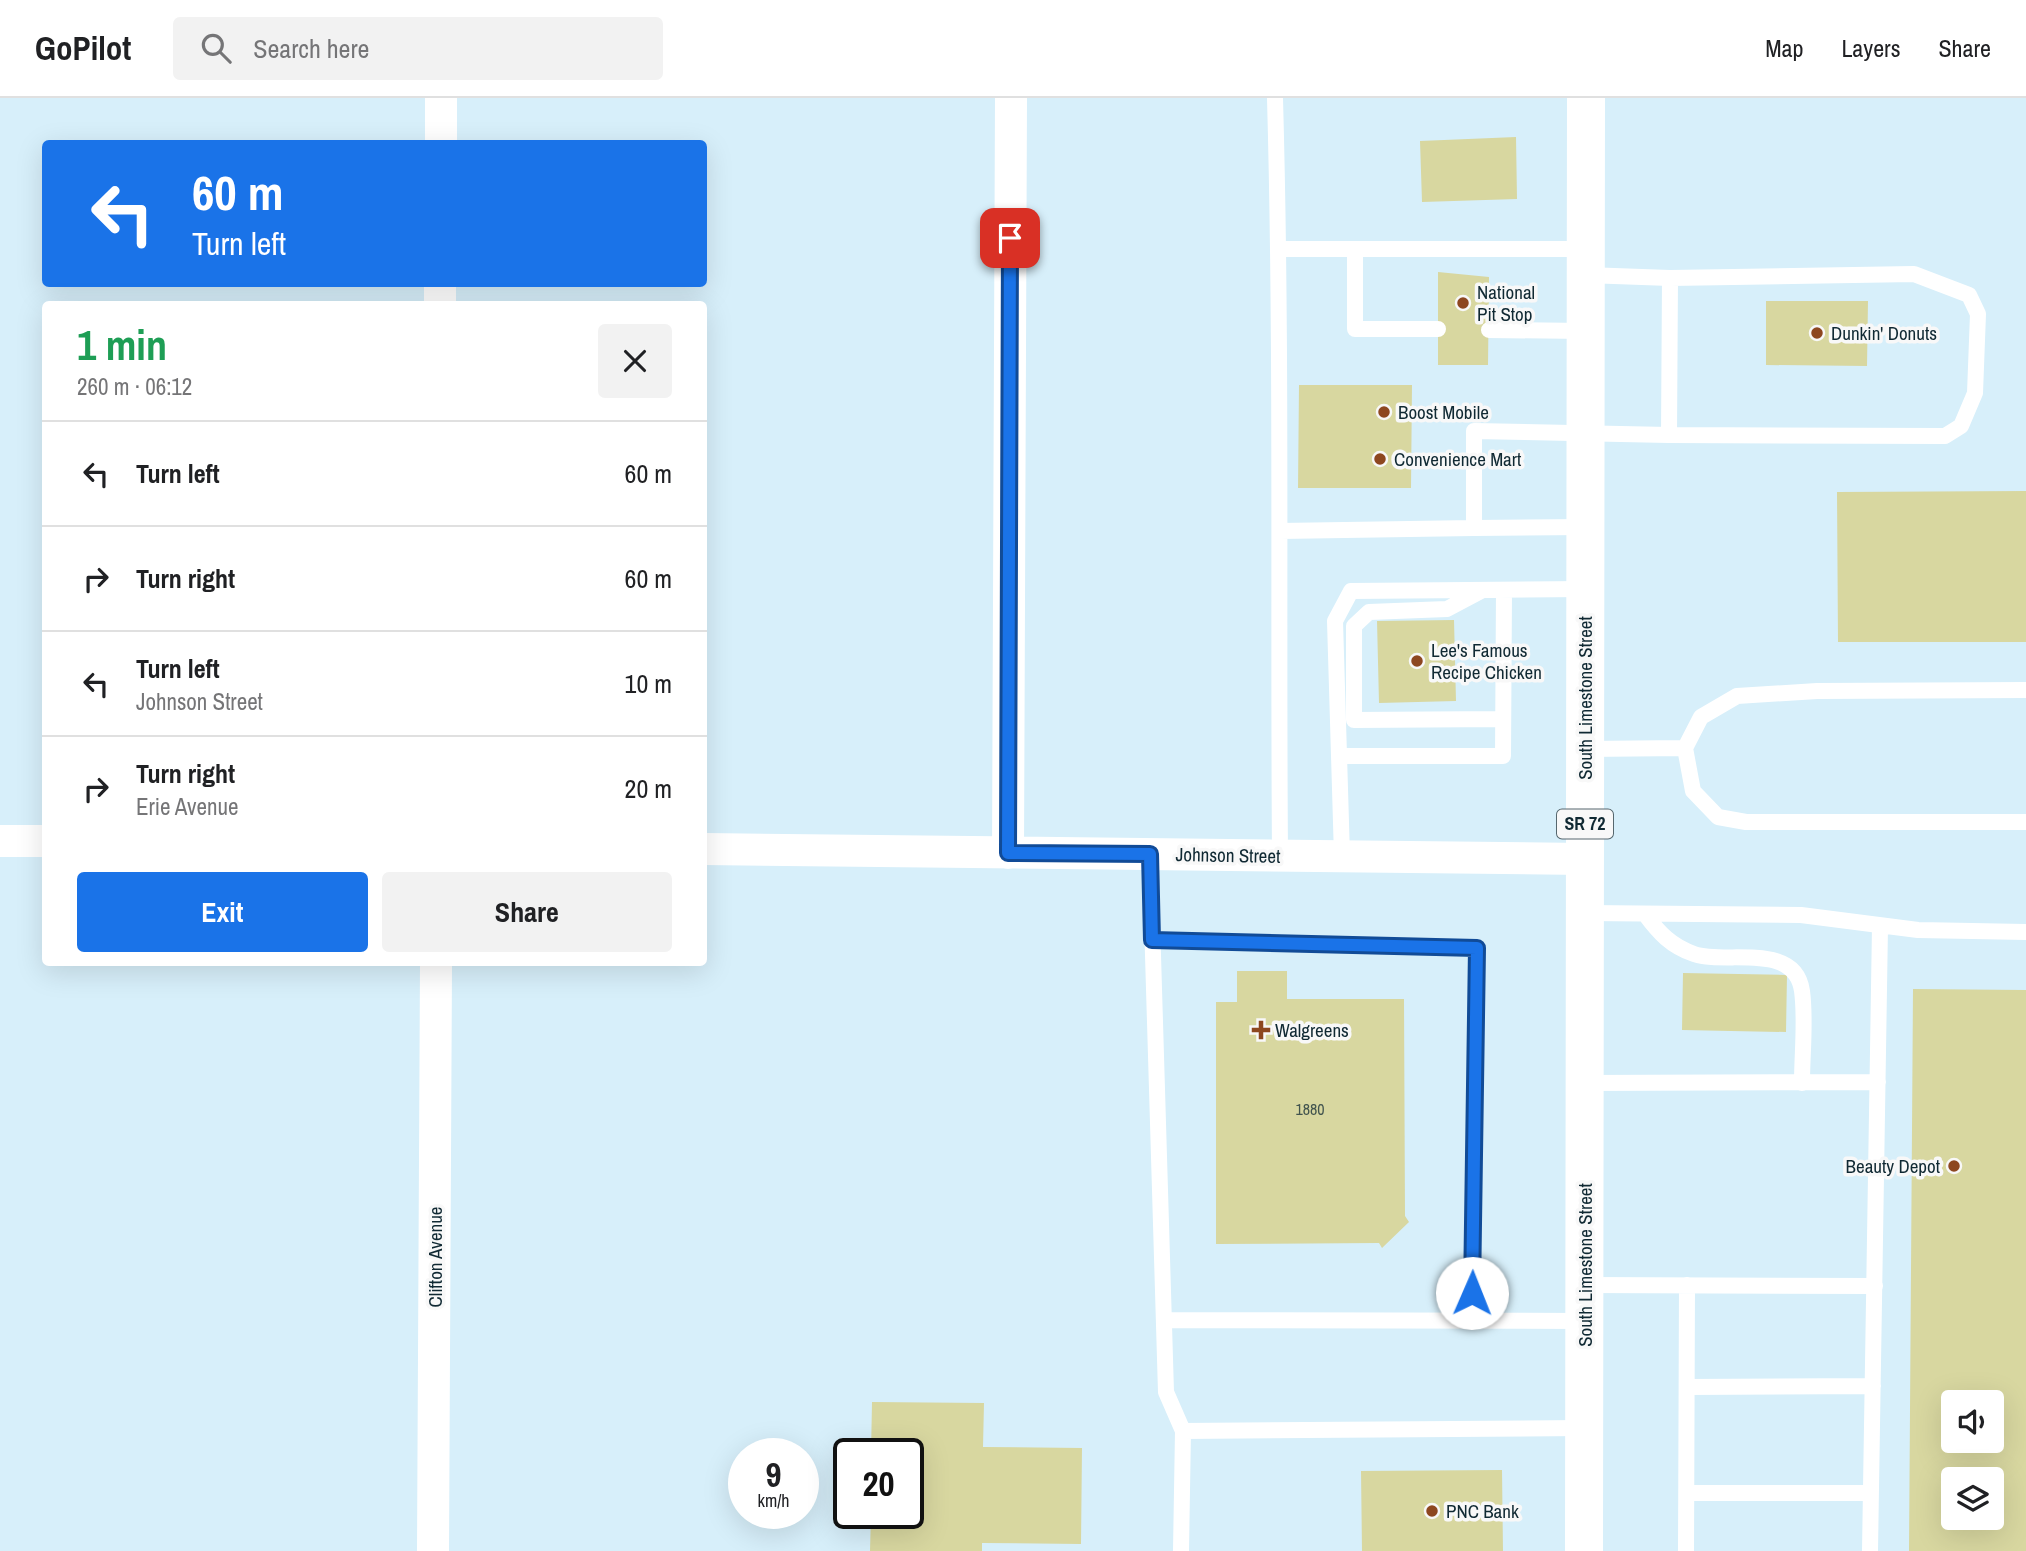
<!DOCTYPE html>
<html lang="en">
<head>
<meta charset="utf-8">
<style>
  :root { --surface:#fff; --page:#f2f2f2; --text:#202124; --muted:#757577; --line:#e0e0e0; --accent:#1a73e8 }
  body { margin:0; font-family:"Archivo Narrow",sans-serif; background:var(--page); color:var(--text); height:100vh; display:flex; flex-direction:column; font-size:26px; white-space:nowrap }
  * { box-sizing:border-box; margin:0 }
  p { font-size:23px; color:var(--muted) }
  .icon { flex:none; width:38px; height:38px; fill:none; stroke:currentColor; stroke-width:2; stroke-linecap:round; stroke-linejoin:round }
  .map { position:relative; flex:1; overflow:hidden }
  .details { position:absolute; left:42px; top:203px; width:665px; height:665px; display:flex; flex-direction:column; background:var(--surface); border-radius:7px; box-shadow:0 7px 28px #0002 }
  .details>* { flex:none }
  .banner { position:absolute; left:42px; top:42px; width:665px; height:147px; border-radius:7px; box-shadow:0 7px 28px #0002; background:#1a73e8; color:#fff; overflow:hidden }
  .buttons { position:absolute; left:1941px; top:1292px; display:grid; gap:14px }
  .buttons a { display:grid; place-items:center; width:63px; height:63px; border-radius:7px; background:var(--surface); box-shadow:0 7px 28px #0002; font-size:35px }
  .speed { position:absolute; left:728px; top:1340px; display:flex; gap:14px; font-size:35px; font-weight:700; text-align:center }
  .speed>* { display:grid; place-content:center; width:91px; height:91px; border-radius:50%; background:var(--surface); box-shadow:0 7px 28px #0002; line-height:1 }
  .speed small { font-size:18px; font-weight:400 }
  .speed .limit { border:4px solid #111; border-radius:10px; background:#fff; color:#111 }
  .pin { position:absolute; display:grid; place-items:center; width:60px; height:60px; color:#fff; margin:-30px; border-radius:14px; box-shadow:0 4px 10px #0006 }
  .me { position:absolute; width:77px; margin:-38px; rotate:1deg; stroke-linejoin:round; filter:drop-shadow(0 0 5px #0008) }
  .turn { display:flex; align-items:center; gap:24px; height:147px; padding:0 35px; font-size:32px }
  .turn .icon { width:91px; height:91px; stroke-width:2.5 }
  .turn b { display:block; font-size:49px; line-height:60px }
  .round { display:grid; place-items:center; flex:none; width:74px; height:74px; border-radius:7px; background:var(--page) }
  .summary { display:flex; align-items:center; justify-content:space-between; height:119px; padding:0 35px }
  h1 { font-size:42px; font-weight:800; line-height:52px; color:#1e9e55 }
  .button { display:flex; gap:14px; margin-top:auto; padding:14px 35px }
  .button a { flex:1; height:80px; border-radius:7px; background:var(--accent); color:#fff; font-size:28px; font-weight:800; line-height:80px; text-align:center }
  .button a+a { background:var(--page); color:var(--text) }
  ul { padding:0; list-style:none }
  li { display:flex; align-items:center; gap:21px; height:105px; padding:0 35px; border-top:2px solid var(--line) }
  li div { flex:1 }
  li b { display:block; font-size:26px }
  li em { font-style:normal }
  header { display:flex; align-items:center; gap:42px; box-sizing:border-box; height:98px; padding:0 35px; background:var(--surface); border-bottom:2px solid var(--line) }
  header strong { font-size:33px }
  nav { display:flex; gap:38px; margin-inline-start:auto; font-size:24px }
  .search { width:490px; height:63px; background:var(--page); display:flex; align-items:center; gap:18px; box-sizing:border-box; padding:0 24px; border-radius:7px; color:var(--muted); font-size:26px }
  .map>svg:first-child { display:block }
</style>
</head>
<body>
<header>
<strong>GoPilot</strong>
<div class="search"><svg class="icon" aria-label="search" viewBox="0 0 24 24"><circle cx="10" cy="10" r="6"/><path d="M15 15l6 6"/></svg>Search here</div>
<nav><a>Map</a><a>Layers</a><a>Share</a></nav>
</header>
<div class="map">
<svg width="2026" height="1453" viewBox="0 0 2026 1453">
  <rect width="100%" height="100%" fill="#d7effa"/>
  <path fill="#d8d7a0" fill-rule="evenodd" d="M1516,39L1517,101L1422,104L1420,43Z
    M1438,174L1489,179L1488,267H1438Z
    M1766,203H1868L1867,268L1766,267Z
    M1299,287H1412L1411,390H1298Z
    M2026,393V544H1838L1837,394Z
    M1454,522L1456,603L1379,605L1377,523Z
    M1237,873H1287V901H1404L1405,1118L1409,1124L1382,1150L1379,1145L1216,1146V904H1237Z
    M1683,875L1787,877L1786,934L1682,932Z
    M1913,891L2026,892V1453H1909ZM1953,1304H1992V1342H1953ZM1953,1381H1992V1419H1953Z
    M872,1304L984,1305L983,1349L1082,1350L1081,1446L982,1445V1453H870L871,1416H908V1356H871Z
    M1502,1372L1503,1453H1362L1361,1373Z"/>
  <g fill="none" stroke-linecap="round" stroke-linejoin="round">
    <path stroke="#fff" stroke-width="16" d="M1275,0C1282,252 1278,505 1280,757
      M1279,151H1586
      M1355,151V231H1438
      M1489,232L1586,233
      M1669,337L1945,338L1961,328L1975,295L1978,216L1969,197L1914,176L1670,180
      M1586,429L1474,430V333L1669,337L1670,180L1586,177
      M1280,433L1474,430
      M1481,493L1447,511L1369,514L1354,528V622L1503,621
      M2026,592L1817,593L1737,598L1701,619L1685,650L1693,693L1718,719L1746,724H2026
      M1585,651L1685,650
      M1339,658H1503L1504,492
      M1150,756L1166,1294L1183,1333
      M1342,758L1335,523L1351,493L1585,491
      M1586,815L1801,817L1918,832L2026,834
      M1645,816C1659,835 1671,848 1694,856C1725,867 1795,843 1802,893C1806,922 1802,955 1802,985
      M1152,842L1477,850L1472,1222
      M1585,985L1878,984
      M1585,1187L1875,1188
      M1164,1222L1585,1223
      M1687,1289L1873,1288
      M1687,1395H1871
      M1181,1453L1183,1333L1584,1330
      M1686,1453L1687,1187
      M1870,1453L1880,828"/>
    <path stroke="#fff" stroke-width="32" d="M441,46V0
      M440,206V186
      M0,743H46
      M704,751L1585,761
      M1008,755L1011,0
      M433,1453L436,864"/>
    <path stroke="#fff" stroke-width="38" d="M1584,1453L1586,0"/>
  </g>
  <g fill="none" stroke-linecap="round" stroke-linejoin="round">
    <g stroke="#114b97" stroke-width="18">
      <path id="route" d="M1010,140L1008,755L1150,756L1152,842L1477,850L1472,1195"/>
    </g>
    <use href="#route" stroke="#1a73e8" stroke-width="12"/>
  </g>
  <g fill="#8d4720" stroke="#f8f8f8" stroke-width="2.5">
    <circle cx="1463" cy="205" r="7"/>
    <circle cx="1817" cy="235" r="7"/>
    <circle cx="1384" cy="314" r="7"/>
    <circle cx="1380" cy="361" r="7"/>
    <circle cx="1417" cy="563" r="7"/>
    <path d="M1257.5 921.5h7v7h7v7h-7v7h-7v-7h-7v-7h7z"/>
    <circle cx="1954" cy="1068" r="7"/>
    <circle cx="1432" cy="1413" r="7"/>
  </g>
  <g text-anchor="middle" stroke-width="7" stroke-linejoin="round" paint-order="stroke">
    <g font-size="16" fill="#42544e">
      <text x="1310" y="1017">1880</text>
    </g>
    <rect fill="#f8f8f8" stroke="#56676e" stroke-width="2" x="1557" y="711.5" width="56" height="29" rx="5"/>
    <g font-size="18" font-weight="bold" fill="#102933">
      <text x="1585" y="732">SR 72</text>
    </g>
    <g font-size="19" fill="#102933" stroke="#f8f8f8" text-anchor="start">
      <text x="1477" y="201">National<tspan x="1477" dy="22">Pit Stop</tspan></text>
      <text x="1831" y="242">Dunkin' Donuts</text>
      <text x="1398" y="321">Boost Mobile</text>
      <text x="1394" y="368">Convenience Mart</text>
      <text x="1431" y="559">Lee's Famous<tspan x="1431" dy="22">Recipe Chicken</tspan></text>
      <text x="1275" y="939">Walgreens</text>
      <text x="1940" y="1075" text-anchor="end">Beauty Depot</text>
      <text x="1446" y="1420">PNC Bank</text>
    </g>
    <g font-size="19" fill="#102933" stroke="#f8f8f8">
      <text transform="translate(1585 600) rotate(-90)" y="7">South Limestone Street</text>
      <text transform="translate(1228 757) rotate(1)" y="7">Johnson Street</text>
      <text transform="translate(435 1159) rotate(-90)" y="7">Clifton Avenue</text>
      <text transform="translate(1585 1167) rotate(-90)" y="7">South Limestone Street</text>
    </g>
  </g>
</svg>
<div class="buttons">
<a><svg class="icon" aria-label="sound" viewBox="0 0 24 24"><path d="M4 9h4l5-4v14l-5-4H4zM17 9q2 3 0 6"/></svg></a>
<a><svg class="icon" aria-label="layers" viewBox="0 0 24 24"><path d="M12 4l9 5-9 5-9-5zM3 14l9 5 9-5"/></svg></a>
</div>
<div class="speed"><div>9<small>km/h</small></div><div class="limit">20</div></div>
<div class="pin" style="left:1010px;top:140px;background:#d93025"><svg class="icon" aria-label="arrive" viewBox="0 0 24 24"><path d="M6 21V4h12l-3 4 3 4H6"/></svg></div>
<svg class="me" style="left:1472px;top:1195px" viewBox="-20 -20 40 40"><circle r="19" fill="#fff"/><path d="M0-13L10 11 0 6-10 11z" fill="#1a73e8"/></svg>
<div class="banner">
<div class="turn"><svg class="icon" aria-label="left" viewBox="0 0 24 24"><path d="M17 20v-9H6M10 6l-5 5 5 5"/></svg><div><b>60 m</b>Turn left</div></div>
</div>
<section class="details">
<div class="summary"><div><h1>1 min</h1><p>260 m · 06:12</p></div><a class="round"><svg class="icon" aria-label="close" viewBox="0 0 24 24"><path d="M6 6l12 12M18 6L6 18"/></svg></a></div>
<ul>
<li><svg class="icon" aria-label="left" viewBox="0 0 24 24"><path d="M17 20v-9H6M10 6l-5 5 5 5"/></svg><div><b>Turn left</b></div><em>60 m</em></li>
<li><svg class="icon" aria-label="right" viewBox="0 0 24 24"><path d="M7 20v-9h11M14 6l5 5-5 5"/></svg><div><b>Turn right</b></div><em>60 m</em></li>
<li><svg class="icon" aria-label="left" viewBox="0 0 24 24"><path d="M17 20v-9H6M10 6l-5 5 5 5"/></svg><div><b>Turn left</b><p>Johnson Street</p></div><em>10 m</em></li>
<li><svg class="icon" aria-label="right" viewBox="0 0 24 24"><path d="M7 20v-9h11M14 6l5 5-5 5"/></svg><div><b>Turn right</b><p>Erie Avenue</p></div><em>20 m</em></li>
</ul>
<div class="button"><a>Exit</a><a>Share</a></div>
</section>
</div>
</body>
</html>
